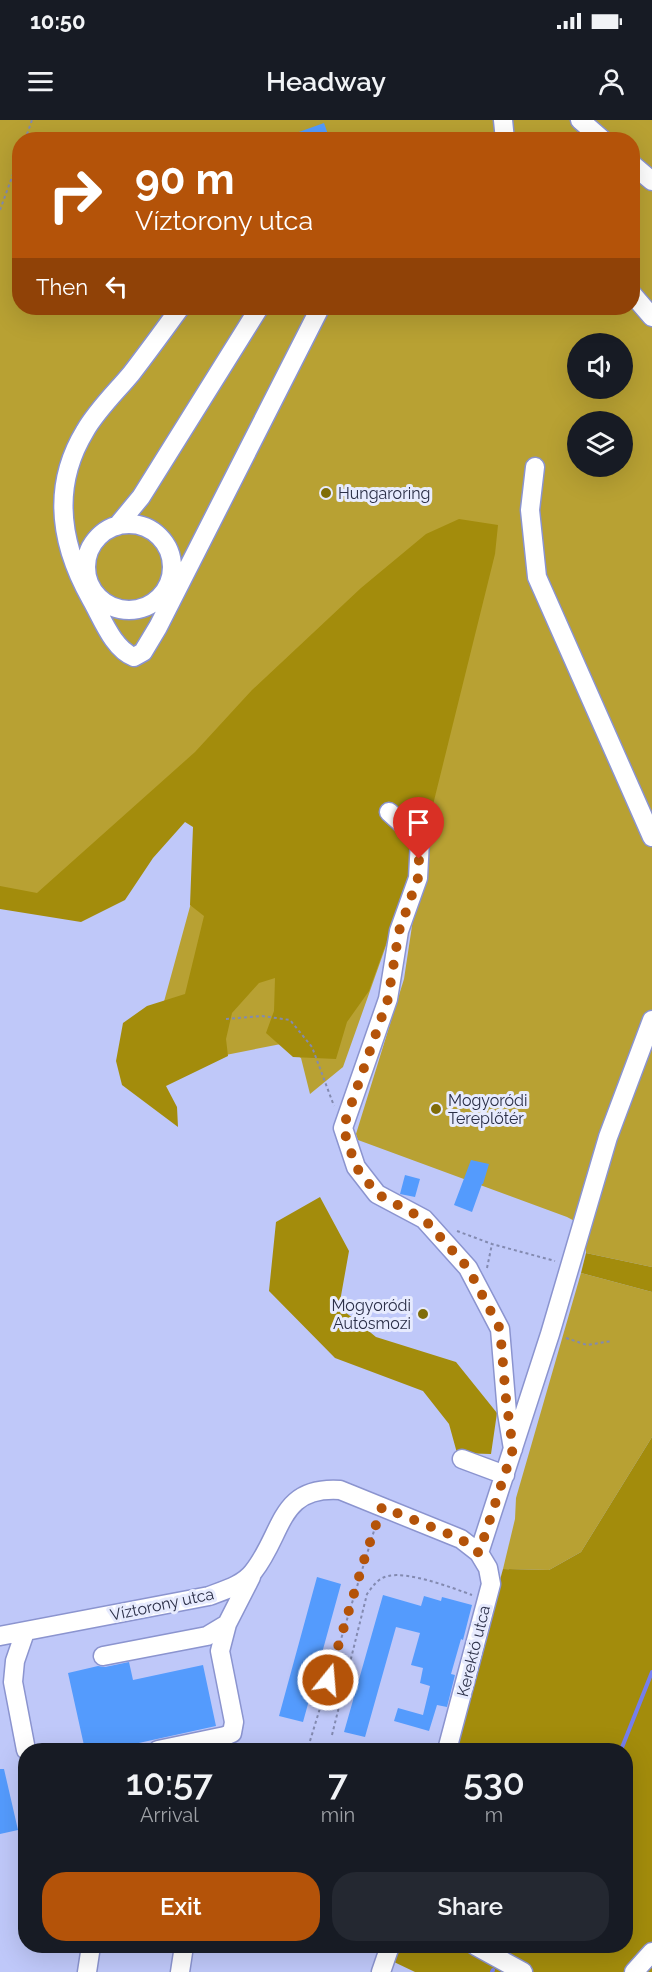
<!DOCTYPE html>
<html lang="en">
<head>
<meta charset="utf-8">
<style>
  :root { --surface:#171b24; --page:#242831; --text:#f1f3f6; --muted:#9ea1a6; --accent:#b45309 }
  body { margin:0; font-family:Raleway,sans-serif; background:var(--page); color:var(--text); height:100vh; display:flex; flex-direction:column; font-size:22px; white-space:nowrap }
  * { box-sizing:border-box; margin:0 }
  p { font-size:20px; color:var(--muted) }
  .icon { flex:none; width:33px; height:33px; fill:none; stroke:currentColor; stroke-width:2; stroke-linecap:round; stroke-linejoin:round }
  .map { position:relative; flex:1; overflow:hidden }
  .drawer { position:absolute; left:18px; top:1623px; width:615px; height:210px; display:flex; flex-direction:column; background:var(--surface); border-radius:24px; box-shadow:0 6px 24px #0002 }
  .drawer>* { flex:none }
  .top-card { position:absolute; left:12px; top:12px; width:628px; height:183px; border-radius:24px; box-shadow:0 6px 24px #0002; background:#b45309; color:#fff; overflow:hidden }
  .tools { position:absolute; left:567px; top:213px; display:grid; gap:12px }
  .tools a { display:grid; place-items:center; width:66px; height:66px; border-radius:50%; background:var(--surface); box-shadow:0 6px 24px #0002; font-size:30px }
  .pin { position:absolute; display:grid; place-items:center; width:51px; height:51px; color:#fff; margin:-62px -26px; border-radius:50% 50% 50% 0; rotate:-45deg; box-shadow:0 0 6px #0007 }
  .pin .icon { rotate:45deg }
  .me { position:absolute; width:66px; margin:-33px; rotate:17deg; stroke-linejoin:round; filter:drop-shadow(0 0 4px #0008) }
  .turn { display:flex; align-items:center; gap:21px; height:126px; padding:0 24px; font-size:27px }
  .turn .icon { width:78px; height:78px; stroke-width:2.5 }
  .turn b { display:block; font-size:42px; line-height:51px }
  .then { display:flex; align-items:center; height:57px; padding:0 24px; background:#0003; gap:12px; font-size:22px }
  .eta { display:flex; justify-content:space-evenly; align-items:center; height:102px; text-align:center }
  .eta b { font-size:36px; font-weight:600; line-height:42px }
  .action { display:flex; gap:12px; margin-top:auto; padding:12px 24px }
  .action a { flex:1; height:69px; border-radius:24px; background:var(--accent); color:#fff; font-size:24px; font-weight:600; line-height:69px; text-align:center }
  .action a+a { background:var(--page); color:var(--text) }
  .status { display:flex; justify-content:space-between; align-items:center; height:42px; padding:0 30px; background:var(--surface); direction:ltr }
  .status svg { height:16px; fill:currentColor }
  header { display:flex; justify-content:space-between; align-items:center; height:78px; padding:0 24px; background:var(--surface); font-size:27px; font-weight:600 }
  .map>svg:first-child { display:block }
</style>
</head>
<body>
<div class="status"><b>10:50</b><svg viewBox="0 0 49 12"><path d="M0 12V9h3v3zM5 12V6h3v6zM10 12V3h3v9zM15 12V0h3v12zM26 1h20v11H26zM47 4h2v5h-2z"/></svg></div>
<header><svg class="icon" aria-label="menu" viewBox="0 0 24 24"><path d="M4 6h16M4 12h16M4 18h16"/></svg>Headway<svg class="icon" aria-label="person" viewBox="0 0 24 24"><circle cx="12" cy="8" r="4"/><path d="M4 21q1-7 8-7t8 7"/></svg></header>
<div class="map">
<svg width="652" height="1852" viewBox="0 0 652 1852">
  <rect width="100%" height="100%" fill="#bfc8f9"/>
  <path fill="#b8a133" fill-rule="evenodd" d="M0,0H652V1147L586,1133V1107L567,1097L358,1020L356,1014L404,859L426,713L343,947L310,974L301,938L281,924L145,951L220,677L212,653L79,792L0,783ZM20,20H633V188H20ZM578,224H622V268H578ZM578,302H622V346H578Z
    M581,1153L652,1172V1317L581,1432L549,1450L503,1449L515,1399L516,1378Z"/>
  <path fill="#a38c0c" d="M459,399L498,405L495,434L427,709L369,871L347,902L336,939L293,937L266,913L274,891L275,858L259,863L232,893L226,919L228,936L166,966L177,987L178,1007L122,965L116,941L123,903L147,886L185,874L204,796L190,785L193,707L185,702L153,738L125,780L81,802L0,789V766L37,773L195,632L252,570L361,468L426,414Z
    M320,1077L349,1131L339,1187L376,1217L456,1242L497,1293L491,1334L457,1333L449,1304L423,1271L335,1238L269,1171L276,1102Z
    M586,1133L652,1147V1172L581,1153Z
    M652,1317V1852H415L394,1842L398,1826H626V1630H453L503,1449L549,1450L581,1432Z"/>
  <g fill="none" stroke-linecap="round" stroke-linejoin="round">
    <path stroke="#757eec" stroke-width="4" d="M621,1630L652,1552
      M506,1831L509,1826
      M492,1852L493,1850"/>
  </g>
  <path fill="#549bfd" d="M324,3L330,20H282V18Z
    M471,1040L489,1044L483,1064H482L472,1092L454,1085Z
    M405,1055L420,1059L415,1077L400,1074Z
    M317,1457L341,1464L303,1602L279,1596Z
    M383,1475L421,1486L424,1476L441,1481L442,1477L472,1485L463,1520L461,1519L451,1554L455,1555L447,1587L437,1585L429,1611L394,1601L398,1588L423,1595L430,1566L420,1563L423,1548L411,1545L420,1513L396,1507L365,1617L344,1612Z
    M129,1542L133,1560L203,1545L216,1606L107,1630H85L68,1553L98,1546L105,1547Z
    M0,1649H4L18,1710L0,1714Z"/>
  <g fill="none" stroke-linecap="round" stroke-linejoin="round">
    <g stroke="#8b94cf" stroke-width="21">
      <path id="minor" d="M503,0L505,20
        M580,0L603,20
        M633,45L652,61
        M633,175L652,197
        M180,188C164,210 148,232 131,254C116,272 97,290 85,311C51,367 60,424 91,479C102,498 113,529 134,537L143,532L158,507L320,188
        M535,347L530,390L537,457L652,717
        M86 447a43 43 0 1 1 86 0a43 43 0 1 1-86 0Z
        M117,406L141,377L259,188
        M389,692L420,720L418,758L399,811L388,879L343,1008L356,1047L377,1074L424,1099L468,1148L500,1209L507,1293L513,1329
        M462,1339L505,1355
        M479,1433L550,1214L608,1017L652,900
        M25,1512L15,1541L13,1562L26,1630
        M0,1516L209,1476C225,1470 243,1465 253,1452C284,1413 278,1366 340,1370L461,1419L479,1433L488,1448L491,1464L447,1630
        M103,1536L207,1516L227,1504
        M158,1630L225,1616L232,1613L234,1602L220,1531L227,1504L251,1457
        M476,1826L523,1852
        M87,1852L91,1826
        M180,1852L184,1826
        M381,1852L390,1826
        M634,1852L652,1832"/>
    </g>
    <path stroke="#838ab0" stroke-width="2" stroke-dasharray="3 3" stroke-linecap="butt" d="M25,20L32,0
      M0,90L20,35
      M226,899L262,896L290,900L312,927L334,986
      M457,1111L492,1124L555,1141
      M487,1148L492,1124
      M566,1218L587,1225L612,1221
      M332,1615L367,1474C373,1466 378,1458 388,1456C408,1451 453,1468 472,1475
      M310,1621L377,1401"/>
    <use href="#minor" stroke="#fff" stroke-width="18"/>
  </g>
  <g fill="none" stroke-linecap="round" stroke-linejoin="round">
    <path stroke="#b45309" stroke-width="10" stroke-dasharray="0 18" d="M328,1560L365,1437L382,1387L461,1419L479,1433L513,1329L506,1279L500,1209L468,1148L424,1099L377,1074L356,1047L343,1008L388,879L399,811L418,758L419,739"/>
  </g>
  <g fill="#806d09" stroke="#e7ebfe" stroke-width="2">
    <circle cx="326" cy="373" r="6"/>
    <circle cx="436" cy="989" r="6"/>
    <circle cx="423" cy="1194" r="6"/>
  </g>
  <g text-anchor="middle" stroke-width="6" stroke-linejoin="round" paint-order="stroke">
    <g font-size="16" fill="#2b2f47" stroke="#e7ebfe" text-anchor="start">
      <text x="338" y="379">Hungaroring</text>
      <text x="448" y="986">Mogyoródi<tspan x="448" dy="18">Tereplőtér</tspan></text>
      <text x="411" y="1191" text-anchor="end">Mogyoródi<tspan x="411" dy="18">Autósmozi</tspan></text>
    </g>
    <g font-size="16" fill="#2b2f47" stroke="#e7ebfe">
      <text transform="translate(162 1484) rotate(-12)" y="6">Víztorony utca</text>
      <text transform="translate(473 1531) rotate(-76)" y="6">Kerektó utca</text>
    </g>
  </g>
</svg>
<div class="tools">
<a><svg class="icon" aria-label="sound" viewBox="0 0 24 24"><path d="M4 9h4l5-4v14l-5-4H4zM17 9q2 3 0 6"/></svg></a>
<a><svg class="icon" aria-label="layers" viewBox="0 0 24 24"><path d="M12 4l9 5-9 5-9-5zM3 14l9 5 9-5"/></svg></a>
</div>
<div class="pin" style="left:419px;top:739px;background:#d93025"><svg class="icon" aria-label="arrive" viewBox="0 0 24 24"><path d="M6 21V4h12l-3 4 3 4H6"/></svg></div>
<svg class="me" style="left:328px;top:1560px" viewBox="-20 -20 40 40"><circle r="17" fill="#b45309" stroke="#fff" stroke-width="3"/><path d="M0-11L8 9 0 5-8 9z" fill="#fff"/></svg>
<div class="top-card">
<div class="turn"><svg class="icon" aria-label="right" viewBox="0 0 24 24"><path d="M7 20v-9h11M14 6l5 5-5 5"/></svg><div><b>90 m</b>Víztorony utca</div></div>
<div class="then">Then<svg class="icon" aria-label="left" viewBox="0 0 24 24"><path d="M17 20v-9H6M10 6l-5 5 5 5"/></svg></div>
</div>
<section class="drawer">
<div class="eta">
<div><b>10:57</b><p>Arrival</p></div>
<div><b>7</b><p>min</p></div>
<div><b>530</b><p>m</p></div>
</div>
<div class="action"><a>Exit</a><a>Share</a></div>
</section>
</div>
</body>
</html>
